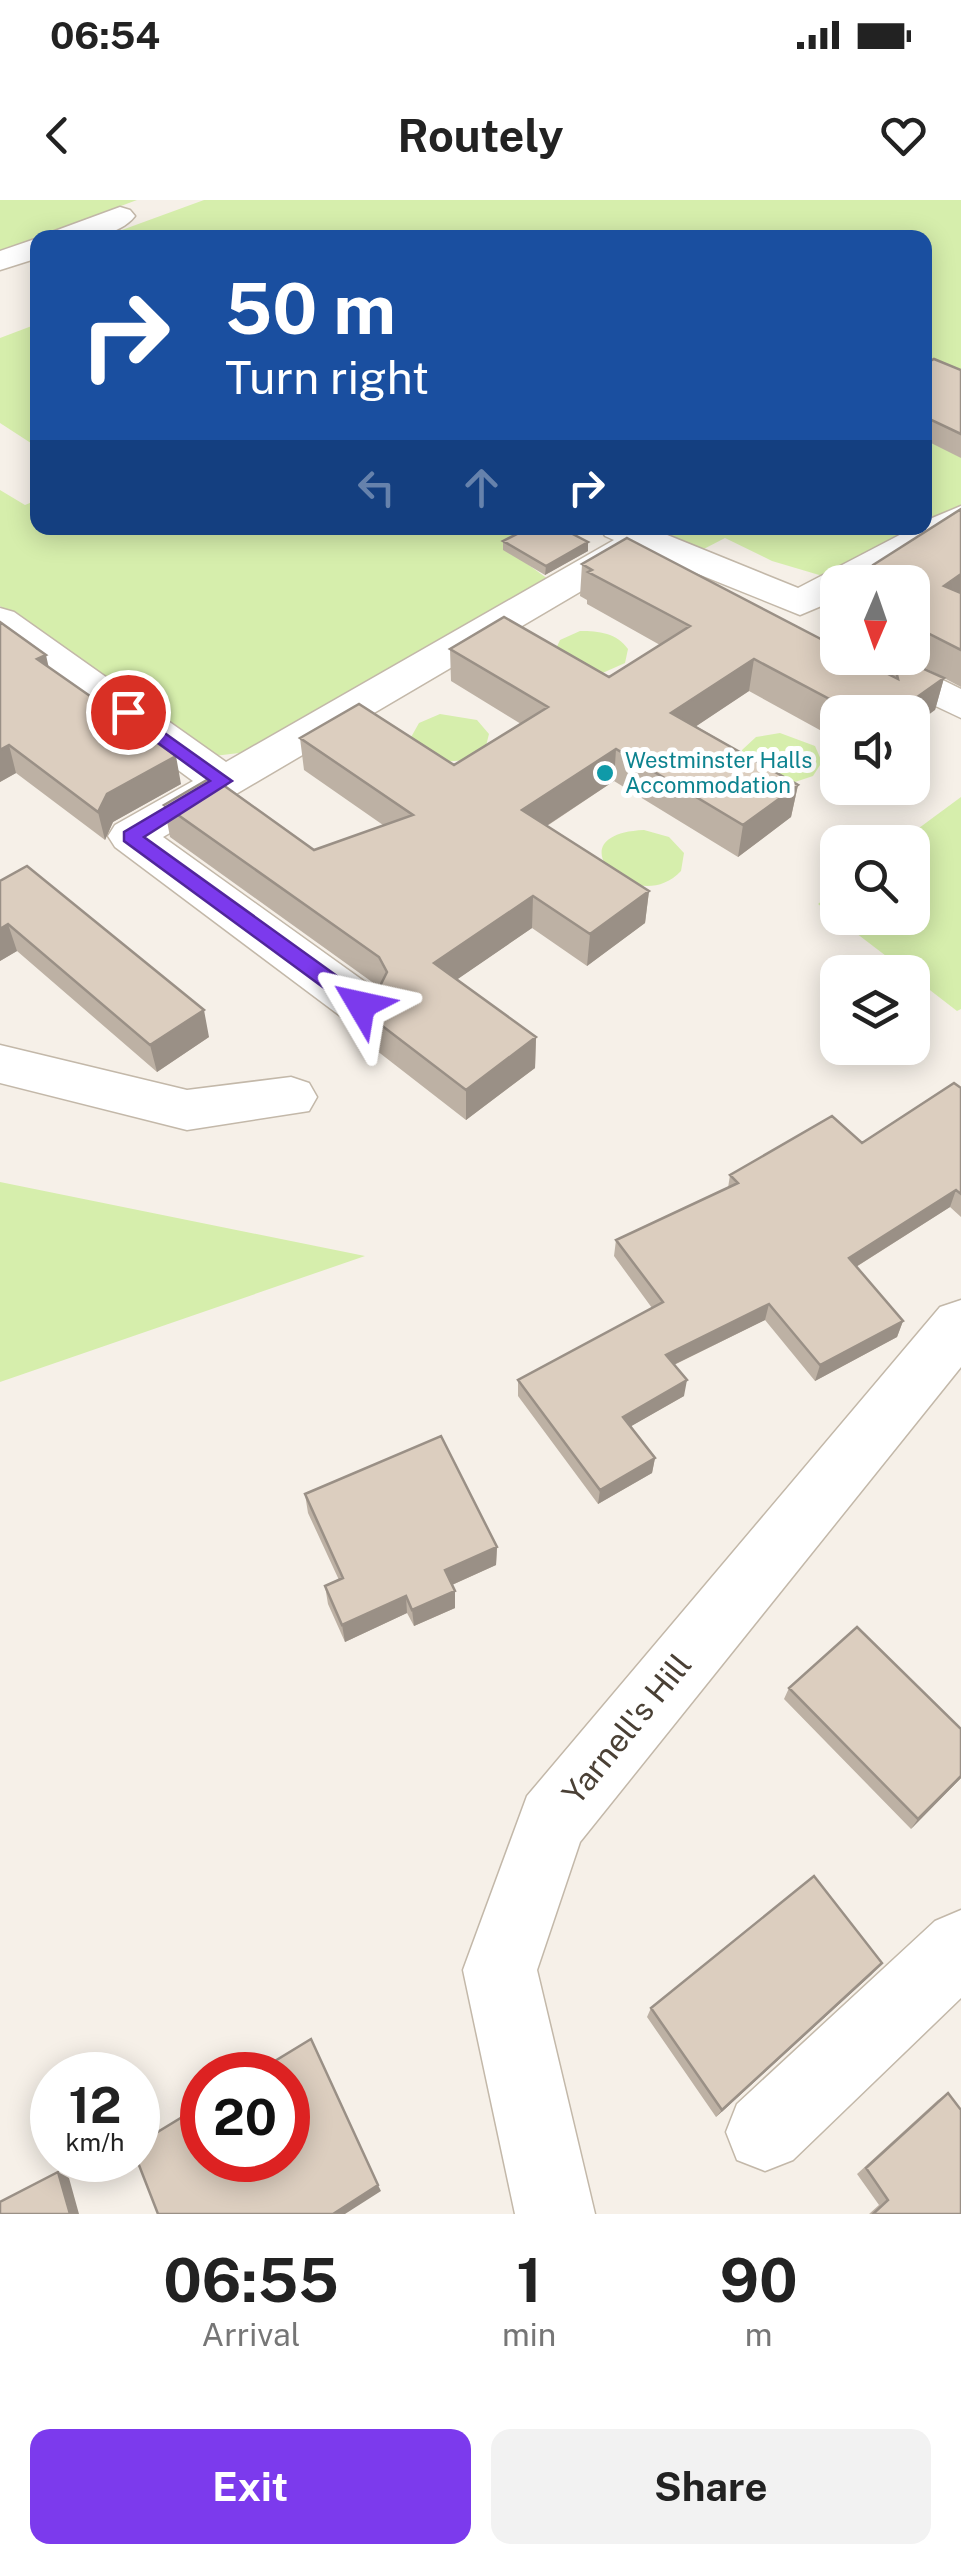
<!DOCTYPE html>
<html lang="en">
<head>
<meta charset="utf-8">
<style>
  :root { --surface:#fff; --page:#f2f2f2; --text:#222; --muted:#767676; --accent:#7c3aed }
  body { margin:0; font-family:"Public Sans",sans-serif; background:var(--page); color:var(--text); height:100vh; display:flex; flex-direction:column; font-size:38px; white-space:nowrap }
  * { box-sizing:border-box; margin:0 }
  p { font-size:32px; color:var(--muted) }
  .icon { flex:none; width:55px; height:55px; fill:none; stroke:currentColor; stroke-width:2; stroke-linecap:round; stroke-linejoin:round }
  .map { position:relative; height:2014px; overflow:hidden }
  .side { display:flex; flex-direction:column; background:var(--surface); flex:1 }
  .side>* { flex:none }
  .banner { position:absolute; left:30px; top:30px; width:902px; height:305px; border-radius:20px; box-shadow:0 5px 25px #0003; background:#1a4fa0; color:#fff; overflow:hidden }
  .needle { width:65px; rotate:182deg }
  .controls { position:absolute; left:820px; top:365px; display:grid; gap:20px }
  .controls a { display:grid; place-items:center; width:110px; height:110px; border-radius:20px; background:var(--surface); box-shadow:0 5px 25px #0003; font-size:50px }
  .speed { position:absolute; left:30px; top:1852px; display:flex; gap:20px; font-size:50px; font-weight:700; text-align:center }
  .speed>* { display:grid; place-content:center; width:130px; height:130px; border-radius:50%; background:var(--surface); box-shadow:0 5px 25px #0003; line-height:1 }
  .speed small { font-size:25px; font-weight:400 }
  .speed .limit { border:15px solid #d22; background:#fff; color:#111 }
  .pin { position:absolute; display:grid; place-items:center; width:85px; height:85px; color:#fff; margin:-42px; border:5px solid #fff; border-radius:50%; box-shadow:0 2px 10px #0007 }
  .me { position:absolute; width:110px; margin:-55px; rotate:306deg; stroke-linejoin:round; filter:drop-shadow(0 0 8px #0008) }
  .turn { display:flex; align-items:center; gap:35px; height:210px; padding:0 30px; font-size:45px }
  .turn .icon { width:130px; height:130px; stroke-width:2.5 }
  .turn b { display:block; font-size:70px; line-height:85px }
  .lanes { display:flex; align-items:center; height:95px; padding:0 30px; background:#0003; justify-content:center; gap:50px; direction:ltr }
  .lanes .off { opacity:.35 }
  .eta { display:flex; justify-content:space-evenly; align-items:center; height:170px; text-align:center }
  .eta b { font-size:60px; font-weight:700; line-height:70px }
  .action { display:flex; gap:20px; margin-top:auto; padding:20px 30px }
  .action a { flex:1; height:115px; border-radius:20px; background:var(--accent); color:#fff; font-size:40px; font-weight:700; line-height:115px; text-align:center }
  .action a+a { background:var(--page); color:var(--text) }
  .status { display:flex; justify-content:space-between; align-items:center; height:70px; padding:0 50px; background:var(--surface); direction:ltr }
  .status svg { height:28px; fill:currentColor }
  header { display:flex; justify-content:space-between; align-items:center; height:130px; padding:0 30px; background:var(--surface); font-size:45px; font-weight:700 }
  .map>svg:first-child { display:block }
</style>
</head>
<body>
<div class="status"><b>06:54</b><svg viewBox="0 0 49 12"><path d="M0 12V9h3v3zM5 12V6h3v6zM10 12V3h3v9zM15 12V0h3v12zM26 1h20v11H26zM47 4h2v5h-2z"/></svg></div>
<header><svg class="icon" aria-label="back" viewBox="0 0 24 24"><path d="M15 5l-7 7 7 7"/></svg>Routely<svg class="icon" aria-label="heart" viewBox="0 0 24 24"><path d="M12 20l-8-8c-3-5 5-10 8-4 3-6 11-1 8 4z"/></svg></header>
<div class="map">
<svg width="961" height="2014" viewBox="0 0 961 2014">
  <rect width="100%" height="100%" fill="#f6f0e8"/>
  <path fill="#d6eeac" d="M0,0H137L0,51Z
    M204,0H961V327L826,377L772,361L725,338L696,353L644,328H925V38H100Z
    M37,124V247L0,223V138Z
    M0,290L25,305L37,300L38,328H546L526,363L552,382L257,551L214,556L0,406Z
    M580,431C599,431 617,433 628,449L625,463L598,475L554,453L560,440Z
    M440,514L477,520L489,534L485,550L467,560L442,562L410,539L419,523Z
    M780,533L815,546L822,562L813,576L792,583L742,559V550L756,537Z
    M961,597V809L957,811L913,777L912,772H907L818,704L837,689L838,718H912V642H900Z
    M644,630L669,637L684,653L681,671C635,720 550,634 644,630Z
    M0,982L365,1056L0,1182Z"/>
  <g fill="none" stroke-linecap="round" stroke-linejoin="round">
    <g stroke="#c3b8a9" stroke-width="3">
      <path id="minor" d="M120,7L130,10L135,16C116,40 76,38 48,38L52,32Z
        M38,38V58L0,70V51Z
        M961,306V332L867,382H838V399L800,415L646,353L163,637L379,792L386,805L379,818L361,823L343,818L115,647L108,636L115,625L193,581L0,439V408L14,412L226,562L614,340L605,336L600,328H650L798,388L913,328H925V321Z
        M847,458H898L961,489V518L853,467Z
        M0,845L187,890L291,877L309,883L317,897L309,911L187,930L0,883Z
        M961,1100V1167L580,1642L537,1770L595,2014H515L463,1770L527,1596L940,1107Z
        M961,1710V1798L793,1960L765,1971L737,1960L726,1932L737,1904L935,1721Z"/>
    </g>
    <use href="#minor" fill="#fff" fill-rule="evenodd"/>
  </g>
  <path fill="#bdb1a4" d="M925,164L961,170V258L925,240Z
    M961,309V487L944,478L935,510L912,512H838V540L749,491L696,526L798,585L791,617L738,657L614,581L547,626L649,691L645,723L587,766L532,728L457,779L536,837L535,868L466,920L354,833L351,802L378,790L379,787L170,637L164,605L314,650L383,625L304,570L300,538L454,565L521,524L451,481L450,449L609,477L660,445L587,404V400L580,396L582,364L888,474L891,458H900L941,476L905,458H912V382H870L873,365Z
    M503,341L588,342V351L545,375L503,350Z
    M0,422L49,467L181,584L113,622L105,640L16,573L0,582Z
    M0,681L209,837L157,872L17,751L0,761Z
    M961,888V1017L950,1007L856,1067L903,1121L897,1137L815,1181L765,1120L674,1165L684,1196L631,1226L655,1258L652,1273L598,1304L518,1196V1180L652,1108L614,1056L616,1040L728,988L730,975L862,943Z
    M305,1294L497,1347L496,1365L452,1385L455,1408L414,1426L407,1413L345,1442L328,1404L325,1386L339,1380L308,1313Z
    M789,1488L961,1529V1578L911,1629L784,1499Z
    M872,1774L716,1917L647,1817L651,1808Z
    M948,1893L961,2014H869L879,2005L857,1974L938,1900Z"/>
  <path fill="#9a9086" d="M588,342V351L545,375L546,366Z
    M961,374V400L944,386Z
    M46,455L52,482L37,459Z
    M754,459L749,491L668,545L671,513Z
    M944,478L935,510L912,527V512H896Z
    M9,545L16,573L0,582V550Z
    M616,549L614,581L522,642V610Z
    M176,556L181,584L113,622L105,640L98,612L107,594Z
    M798,585L791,617L738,657L743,625Z
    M649,691L645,723L587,766L590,734Z
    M533,696L532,728L436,794L434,763Z
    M8,724L17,751L0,761V729Z
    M204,810L209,837L157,872L150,845Z
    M536,837L535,868L466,920V890Z
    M956,990L950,1007L843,1075L849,1058Z
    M769,1104L765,1120L663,1170L666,1155Z
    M903,1121L897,1137L815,1181L820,1165Z
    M687,1180L684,1196L621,1232L623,1217Z
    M655,1258L652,1273L598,1304L600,1290Z
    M497,1347L496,1365L445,1388V1370Z
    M455,1391V1408L414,1426L412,1410Z
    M406,1396L407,1413L345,1442L342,1425Z
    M961,1576V1578L911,1629L918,1619Z
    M882,1763L872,1774L716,1917L722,1910Z
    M58,1972L69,1978L79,2014H70Z
    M378,1985L381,1991L345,2014H333Z"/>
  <path fill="#dccebf" stroke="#9a9086" stroke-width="2.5" d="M934,159L961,170V234L925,217V164Z
    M961,309V374L944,386L961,393V450L912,425V382H877L873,365Z
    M529,328H561L588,342L546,366L503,341Z
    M627,338L838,448V458H856L898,479L893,458H900L944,478L896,512H854L754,459L671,513L798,585L743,625L616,549L522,610L649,691L590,734L533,696L434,763L536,837L466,890L351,802L378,790L387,772L379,757L164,605L212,577L314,650L413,615L300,538L359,504L454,565L548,507L450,449L504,417L609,477L690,426L588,372L592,370L582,364Z
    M0,422L46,455L37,459L176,556L107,594L98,612L9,545L0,550Z
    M27,666L204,810L150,845L8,724L0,729V681Z
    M954,883L961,888V994L956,990L849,1058L903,1121L820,1165L769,1104L666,1155L687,1180L623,1217L655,1258L600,1290L518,1180L663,1102L616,1040L738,983L730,975L832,916L862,943Z
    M441,1236L497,1347L445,1370L455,1391L412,1410L406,1396L342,1425L325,1386L343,1378L305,1294Z
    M857,1427L961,1529V1576L918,1619L789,1488Z
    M814,1676L882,1763L722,1910L651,1808Z
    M311,1839L378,1985L333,2014H158L137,1960L138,1944L202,1905V1960H288V1875H252Z
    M948,1893L961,1910V2014H873L888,2000L866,1968Z
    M58,1972L70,2014H0V2002Z"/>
  <path fill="#7c3aed" stroke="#51269a" stroke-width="2.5" d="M128,507L232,581L144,637L369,799L372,805L369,810H354L124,641V632L210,581L121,516L119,512Z"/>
  <circle fill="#0f9aa8" stroke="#fff" stroke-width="4" cx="605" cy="573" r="10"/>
  <g text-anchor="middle" stroke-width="10" stroke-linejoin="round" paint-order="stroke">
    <g font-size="22" fill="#0d838f" stroke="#fff" text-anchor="start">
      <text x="625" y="568">Westminster Halls<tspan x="625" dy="25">Accommodation</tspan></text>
    </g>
    <g font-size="32" fill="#4a4035" stroke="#fff">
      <text transform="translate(627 1529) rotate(-51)" y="11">Yarnell's Hill</text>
    </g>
  </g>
</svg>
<div class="controls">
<a><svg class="needle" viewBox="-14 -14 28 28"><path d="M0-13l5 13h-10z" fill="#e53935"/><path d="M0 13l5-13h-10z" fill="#767676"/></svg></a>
<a><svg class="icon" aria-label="sound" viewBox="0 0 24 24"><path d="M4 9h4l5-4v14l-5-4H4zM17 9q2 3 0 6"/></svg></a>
<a><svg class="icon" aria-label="search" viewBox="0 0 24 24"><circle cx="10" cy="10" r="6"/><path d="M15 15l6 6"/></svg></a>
<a><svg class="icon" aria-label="layers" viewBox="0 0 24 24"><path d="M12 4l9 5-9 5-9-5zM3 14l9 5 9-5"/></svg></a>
</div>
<div class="speed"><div>12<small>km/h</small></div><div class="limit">20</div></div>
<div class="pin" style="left:128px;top:512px;background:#d93025"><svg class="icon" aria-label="arrive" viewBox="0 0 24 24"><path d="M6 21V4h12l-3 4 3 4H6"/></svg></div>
<svg class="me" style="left:361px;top:805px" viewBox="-20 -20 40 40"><path d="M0-17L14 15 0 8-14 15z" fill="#7c3aed" stroke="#fff" stroke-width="4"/></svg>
<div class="banner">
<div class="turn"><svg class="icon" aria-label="right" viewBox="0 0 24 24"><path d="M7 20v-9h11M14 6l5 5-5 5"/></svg><div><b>50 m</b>Turn right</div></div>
<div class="lanes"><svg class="icon off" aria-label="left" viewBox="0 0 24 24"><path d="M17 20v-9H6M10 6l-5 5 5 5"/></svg><svg class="icon off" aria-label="ahead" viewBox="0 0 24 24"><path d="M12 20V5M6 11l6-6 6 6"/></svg><svg class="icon" aria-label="right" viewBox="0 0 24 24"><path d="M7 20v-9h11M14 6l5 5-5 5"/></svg></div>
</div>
</div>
<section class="side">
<div class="eta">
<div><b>06:55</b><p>Arrival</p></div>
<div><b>1</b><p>min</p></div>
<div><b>90</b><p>m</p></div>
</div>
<div class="action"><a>Exit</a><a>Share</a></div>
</section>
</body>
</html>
